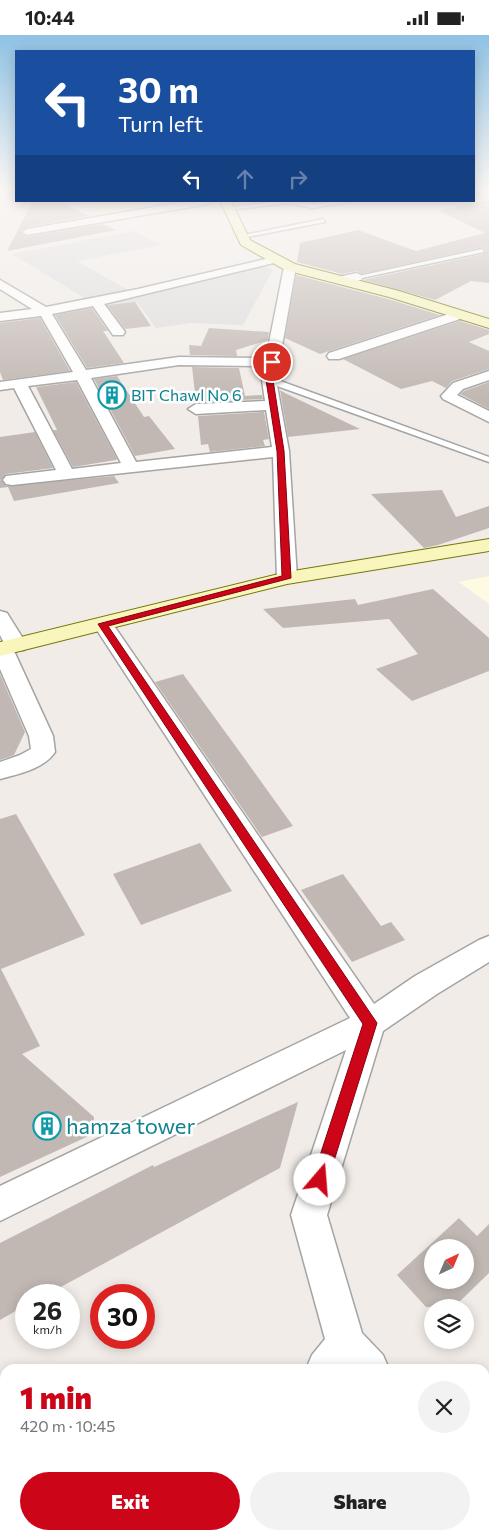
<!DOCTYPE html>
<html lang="en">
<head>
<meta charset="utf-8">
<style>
  :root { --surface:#fff; --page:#f2f2f2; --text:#222; --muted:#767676; --accent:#cc0519 }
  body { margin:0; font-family:Commissioner,sans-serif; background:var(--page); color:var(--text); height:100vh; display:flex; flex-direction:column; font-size:19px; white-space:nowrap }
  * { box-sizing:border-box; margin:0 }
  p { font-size:16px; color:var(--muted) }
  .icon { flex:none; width:28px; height:28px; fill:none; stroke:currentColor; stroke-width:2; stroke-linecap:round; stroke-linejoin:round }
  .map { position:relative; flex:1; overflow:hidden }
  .panel { position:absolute; left:0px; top:1329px; width:490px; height:176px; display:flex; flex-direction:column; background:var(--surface); border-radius:15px 15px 0 0; box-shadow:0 2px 12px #0003 }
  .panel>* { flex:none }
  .guide { position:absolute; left:15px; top:15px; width:460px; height:152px; border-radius:0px; box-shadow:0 2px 12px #0003; background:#1a4fa0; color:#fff; overflow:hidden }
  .needle { width:32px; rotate:44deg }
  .buttons { position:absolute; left:424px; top:1204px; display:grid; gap:10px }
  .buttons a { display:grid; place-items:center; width:50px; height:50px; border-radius:50%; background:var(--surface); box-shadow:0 2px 12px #0003; font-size:25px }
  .speed { position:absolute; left:15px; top:1249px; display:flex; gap:10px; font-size:25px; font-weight:700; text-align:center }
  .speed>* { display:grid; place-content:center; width:65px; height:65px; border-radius:50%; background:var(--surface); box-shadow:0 2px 12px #0003; line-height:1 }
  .speed small { font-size:12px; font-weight:400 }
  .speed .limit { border:8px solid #d22; background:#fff; color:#111 }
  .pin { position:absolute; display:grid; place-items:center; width:42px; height:42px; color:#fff; margin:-21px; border:2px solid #fff; border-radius:50%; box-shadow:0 1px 5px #0007 }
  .me { position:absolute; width:55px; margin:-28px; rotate:18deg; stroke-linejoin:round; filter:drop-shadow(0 0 4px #0008) }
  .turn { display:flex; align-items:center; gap:18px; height:105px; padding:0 20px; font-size:22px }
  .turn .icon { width:65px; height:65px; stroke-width:2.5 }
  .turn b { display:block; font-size:35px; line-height:42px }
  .lanes { display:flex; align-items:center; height:48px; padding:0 20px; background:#0003; justify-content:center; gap:25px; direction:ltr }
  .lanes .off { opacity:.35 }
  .round { display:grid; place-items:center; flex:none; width:52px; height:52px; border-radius:26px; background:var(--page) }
  .overview { display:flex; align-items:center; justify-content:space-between; height:85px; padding:0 20px }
  h1 { font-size:30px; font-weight:800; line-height:38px; color:var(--accent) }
  .button { display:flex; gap:10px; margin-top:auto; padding:10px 20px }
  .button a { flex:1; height:58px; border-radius:30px; background:var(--accent); color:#fff; font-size:20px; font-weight:800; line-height:58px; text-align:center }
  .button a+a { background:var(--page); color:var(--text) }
  .status { display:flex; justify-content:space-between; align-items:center; height:35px; padding:0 25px; background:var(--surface); direction:ltr }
  .status svg { height:14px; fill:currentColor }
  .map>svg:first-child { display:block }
</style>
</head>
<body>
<div class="status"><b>10:44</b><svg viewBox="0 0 49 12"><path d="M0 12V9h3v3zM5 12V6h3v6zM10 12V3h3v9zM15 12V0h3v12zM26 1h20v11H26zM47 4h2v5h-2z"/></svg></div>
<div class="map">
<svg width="489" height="1504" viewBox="0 0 489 1504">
  <rect width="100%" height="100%" fill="#f1ece7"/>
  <path fill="#dedddd" d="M134,196L161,210L77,226L128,255L86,264L12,219Z
    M262,230L273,235L243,290L191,288L156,293L137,267L110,269L107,266Z"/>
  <path fill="#fefbe2" d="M79,166H194L107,181Z
    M489,541V569L459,547Z"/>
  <path fill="#c1b8b3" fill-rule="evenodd" d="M489,165V248L471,246L435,265L363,245L484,219L486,216L483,212L361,239L357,236L342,239L297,227L300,208L358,195L416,216L485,198L439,176Z
    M33,166L63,168L89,181L27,192L20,196L26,202L103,189L116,195L7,216Z
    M296,240L388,264L440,280L320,319L285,303Z
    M135,267L151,291L125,294L107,270Z
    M92,273L108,296H103L124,328L87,333L55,280Z
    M40,283L70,336L3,345L0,337V288Z
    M460,286L489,295V299L469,307L489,316V334L452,346L446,353L432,346L401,354L343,324Z
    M209,293L269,297L268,305L236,315L237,321L190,320L189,310L201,311Z
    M192,332L239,333L245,361L262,360L263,364L196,367Z
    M117,341L144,382L149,381L175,414L135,421L94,344Z
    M76,347L117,424L116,425L73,432L53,395H57L36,352Z
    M489,347V374L460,359L464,356Z
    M280,355L285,358L360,394L288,402Z
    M264,377L269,404L263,405L265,411L210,417L208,409L201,410L198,381Z
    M35,397L53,433L6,439L1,445L6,451L114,441L119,448L14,466L8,452L0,453V402Z
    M442,455L456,482L489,471V493L438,510L424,513L371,459Z
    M433,554L489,603V636L412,666L376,634L418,619L389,584L283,593L263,574L355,564L358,570Z
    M0,639L25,697L14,720L0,725Z
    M183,639L242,720L293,791L262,802L155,647Z
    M16,779L85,900L1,934L40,1011L22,1019L94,1082L93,1099L0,1142V784Z
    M200,808L232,856L141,890L113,839Z
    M343,839L381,891L391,887L405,905L352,927L301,855Z
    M298,1067L280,1133L46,1260H26V1270L0,1285V1208L153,1130L154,1132Z
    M459,1183L477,1201L489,1189V1238L454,1272H426L397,1240ZM432,1212H465V1245H432Z"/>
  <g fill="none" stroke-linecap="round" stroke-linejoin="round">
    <g stroke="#a4a4a4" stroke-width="3">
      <path id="lane" d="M281,166L313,169L353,166L313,173L288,168L228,175L225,173Z
        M323,184L325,187L242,203L239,201Z
        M482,214L484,217L357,244L354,242Z
        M266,343H272L489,422V427L266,347Z"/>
    </g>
    <g stroke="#a4a4a4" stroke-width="3">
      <path id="street" d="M189,166H213L208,169L27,200L22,197L27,194Z
        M274,222L280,225L278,227L104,269L125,297L123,300H113L93,271L52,279L86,335L179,322L266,323L284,232L286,230H294L296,232L276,345L289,416L297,543L294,547H280L277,543L273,422L12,450L6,449L3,445L6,441L56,435L14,353L0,355V347L73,337L41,281L0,286V278L32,274L0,254V245L46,272L138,254ZM179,330L265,331L262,345L265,366L196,369L188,374L196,379L266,375L272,412L136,427L91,343ZM77,345L121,428L72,434L28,351Z
        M357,238L363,242L361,245L342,249L336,245L338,242Z
        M458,276L463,277L464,280L463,283L339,324H329L327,321L329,318Z
        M489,336V345L463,354L457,360L489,376V387L443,364L441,361L453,348Z
        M0,576L7,578L27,610L24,615L14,616L53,701L55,717C44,734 18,739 0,744V727L20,720L31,714L29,701L0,634V608H4L0,600Z
        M103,583L110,585L374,969L415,941L479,905L489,901V927L437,959L383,996L327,1180L362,1298L383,1320L389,1334H306L312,1320L325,1304L291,1180L346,1015L0,1186V1151L350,983L93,589L96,585Z
        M485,1458L489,1460V1504L473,1500H485Z
        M155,1500H201L199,1504H154Z"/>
    </g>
    <g stroke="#767708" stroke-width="2">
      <path id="secondary" d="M220,166H231L250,205L295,229L399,256L489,284V293L389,262L285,235L241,210Z
        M489,504V516L287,549L0,621V607L287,537Z"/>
    </g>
    <use href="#lane" fill="#fff" fill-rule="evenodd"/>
    <use href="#street" fill="#fff" fill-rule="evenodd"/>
    <use href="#secondary" fill="#f8f5bd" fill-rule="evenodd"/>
  </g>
  <linearGradient id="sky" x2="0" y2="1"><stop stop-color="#8fc2e4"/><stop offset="0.42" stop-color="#f9f6f4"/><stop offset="1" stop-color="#f9f6f4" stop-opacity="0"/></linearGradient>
  <rect width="489" height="364" fill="url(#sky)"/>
  <path fill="#cc0519" stroke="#850310" d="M272,325L276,327L273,345L284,416L291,543L108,591L377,988L328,1145L326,1151L320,1153L315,1151L312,1145L363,989L98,589L282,541L277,416L266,345L269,327Z"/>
  <defs>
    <g id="building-ring" transform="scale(1.4375)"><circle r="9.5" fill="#fff" stroke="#0f9aa8" stroke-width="1.5"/><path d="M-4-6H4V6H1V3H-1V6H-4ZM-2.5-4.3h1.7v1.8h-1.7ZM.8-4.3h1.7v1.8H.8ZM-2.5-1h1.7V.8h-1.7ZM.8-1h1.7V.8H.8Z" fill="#0f9aa8"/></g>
  </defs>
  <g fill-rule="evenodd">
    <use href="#building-ring" x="112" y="360"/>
    <use href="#building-ring" x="47" y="1091"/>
  </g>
  <g text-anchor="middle" stroke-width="5" stroke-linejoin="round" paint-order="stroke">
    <g font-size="16" fill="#0d838f" stroke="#fff" text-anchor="start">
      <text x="131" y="366">BIT Chawl No 6</text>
    </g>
    <g font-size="22" fill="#0d838f" stroke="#fff" text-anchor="start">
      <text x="66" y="1099">hamza tower</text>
    </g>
  </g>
</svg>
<div class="buttons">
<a><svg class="needle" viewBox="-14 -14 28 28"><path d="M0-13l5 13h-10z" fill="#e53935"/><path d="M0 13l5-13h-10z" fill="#767676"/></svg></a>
<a><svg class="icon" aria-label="layers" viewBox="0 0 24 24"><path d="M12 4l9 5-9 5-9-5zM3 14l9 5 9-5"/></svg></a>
</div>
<div class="speed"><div>26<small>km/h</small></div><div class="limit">30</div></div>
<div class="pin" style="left:272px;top:327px;background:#d93025"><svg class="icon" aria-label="arrive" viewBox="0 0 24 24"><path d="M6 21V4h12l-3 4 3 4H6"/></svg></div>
<svg class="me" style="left:320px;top:1145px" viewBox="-20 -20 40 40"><circle r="19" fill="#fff"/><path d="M0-13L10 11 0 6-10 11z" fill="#cc0519"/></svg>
<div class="guide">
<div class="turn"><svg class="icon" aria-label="left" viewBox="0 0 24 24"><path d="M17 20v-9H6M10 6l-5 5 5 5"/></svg><div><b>30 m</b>Turn left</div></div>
<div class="lanes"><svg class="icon" aria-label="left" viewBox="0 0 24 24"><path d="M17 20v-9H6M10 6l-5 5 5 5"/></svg><svg class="icon off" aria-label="ahead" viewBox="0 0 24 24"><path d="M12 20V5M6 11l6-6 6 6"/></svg><svg class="icon off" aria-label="right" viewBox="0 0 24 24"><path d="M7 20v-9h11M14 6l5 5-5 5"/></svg></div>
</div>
<section class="panel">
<div class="overview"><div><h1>1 min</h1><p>420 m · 10:45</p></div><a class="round"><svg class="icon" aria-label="close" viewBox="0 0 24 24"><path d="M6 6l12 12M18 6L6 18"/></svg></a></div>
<div class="button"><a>Exit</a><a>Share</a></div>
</section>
</div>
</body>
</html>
